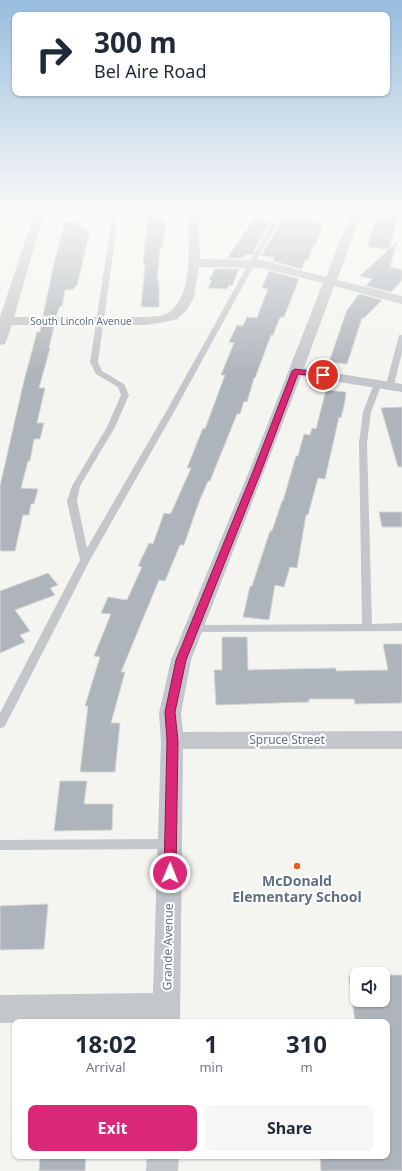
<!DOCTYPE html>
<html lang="en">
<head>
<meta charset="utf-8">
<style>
  :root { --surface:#fff; --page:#f6f6f7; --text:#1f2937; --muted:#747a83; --accent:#db2777 }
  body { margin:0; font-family:"Noto Sans",sans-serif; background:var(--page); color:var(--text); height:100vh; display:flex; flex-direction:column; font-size:15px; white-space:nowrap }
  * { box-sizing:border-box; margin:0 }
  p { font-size:13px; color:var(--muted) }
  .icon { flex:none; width:22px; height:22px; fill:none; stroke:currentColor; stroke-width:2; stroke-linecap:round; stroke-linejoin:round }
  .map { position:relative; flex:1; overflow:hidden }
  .sheet { position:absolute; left:12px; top:1019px; width:378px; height:140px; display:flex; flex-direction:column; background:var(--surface); border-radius:8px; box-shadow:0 1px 3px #0004 }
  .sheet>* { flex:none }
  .banner { position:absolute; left:12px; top:12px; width:378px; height:84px; border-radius:8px; box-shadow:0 1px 3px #0004; background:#fff; color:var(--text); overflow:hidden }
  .fabs { position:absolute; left:350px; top:967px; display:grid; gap:8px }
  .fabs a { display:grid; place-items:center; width:40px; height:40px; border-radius:8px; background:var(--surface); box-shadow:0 1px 3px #0004; font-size:20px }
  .pin { position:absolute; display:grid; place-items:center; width:34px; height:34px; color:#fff; margin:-17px; border:2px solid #fff; border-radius:50%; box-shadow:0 1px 4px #0007 }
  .me { position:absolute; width:44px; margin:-22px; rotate:1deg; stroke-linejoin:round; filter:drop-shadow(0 0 3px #0008) }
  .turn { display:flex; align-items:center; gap:14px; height:84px; padding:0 16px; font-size:18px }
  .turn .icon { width:52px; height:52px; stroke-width:2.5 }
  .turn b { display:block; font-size:28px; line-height:34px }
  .eta { display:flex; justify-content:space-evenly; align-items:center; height:68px; text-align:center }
  .eta b { font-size:24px; font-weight:700; line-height:28px }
  .button { display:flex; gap:8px; margin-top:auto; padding:8px 16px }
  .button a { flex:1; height:46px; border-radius:8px; background:var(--accent); color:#fff; font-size:16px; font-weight:700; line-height:46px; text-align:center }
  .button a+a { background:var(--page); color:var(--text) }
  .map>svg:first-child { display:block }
</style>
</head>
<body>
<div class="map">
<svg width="402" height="1171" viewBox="0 0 402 1171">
  <rect width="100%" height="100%" fill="#f4f5f0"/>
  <path fill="#aeb4bb" stroke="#d5d6d3" d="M380,211H400L389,249L367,247Z
    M148,212H163L162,221H166L163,247H160L157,281H159V307H141L145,265H143Z
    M255,218L259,220L270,221L252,255L246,254L244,258H227Z
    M283,218L324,222L315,246H313L308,260H305L302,269L273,261L274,257L261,256Z
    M65,222H79V227H85L84,230H90L77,286H75L74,289L65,290L62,306H60L56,316H43L54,263Z
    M397,242L390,267L402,270V280L391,292L366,286L372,279L360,276Z
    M215,269H239L232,286L229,285L227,289L208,288L212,280H209Z
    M269,271L299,279L284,317H280L273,335H271L255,378H254L247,402L244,401L240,414H237L210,481H208L199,502L184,545H180L165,581L159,580L121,672H125L111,723H120L115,772H80L88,706H85L100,657L94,656L111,614L101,613L108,597L127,600L142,567L138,566L149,543L153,544L164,513L170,514L172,511L191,468H187L203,428L205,429L225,375H221L234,343L229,342L237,325L243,326L247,317L257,318L268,289L262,288Z
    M359,294L382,300L364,318H362L347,364L329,362L347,310Z
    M41,326H54L49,348H50L39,388H45L37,423H44L40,439H34L30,461H28L21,488L38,489L34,504H31L29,515H23L15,551H0V486L23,385L37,332H40Z
    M326,390L346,392L345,401L341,418L339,417L325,479L318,478L308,515H306L297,568L290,567L284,587L275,585L269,620L243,617L250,586H252L270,531H272L282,501H283L296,456H298L304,434L310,435L312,428L316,429Z
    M402,407V467H398L381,408Z
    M379,512H402V527H382Z
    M48,573L58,585L50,588L55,595L15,610L30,631L20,635L25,642L0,653V591Z
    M222,637H247L248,670L336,668V671L388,670L383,644H402V703L355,704L354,699H309V702L216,705L214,670H222Z
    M60,781H87L84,804H113L112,830L54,831Z
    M48,904L44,949L0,950V906Z
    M383,975H402V1171H321L320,1156H387V1022H355L349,976H357V1000H383Z
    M40,1156H86L85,1171H39Z"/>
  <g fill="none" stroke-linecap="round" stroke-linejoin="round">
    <path fill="#c3c6ca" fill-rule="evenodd" d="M113,211H119L98,362L102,371L124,384L129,395L115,427L80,486L77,501L87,548L167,410L278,211H284L175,410L90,560L6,724L4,727L0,728V713L80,560L67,501L72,486L107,427L121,395L118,387L96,374L90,362Z
      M399,335H402V352L394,385L390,387L386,385Z
      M375,381H381L382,383L371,412L367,443L372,624L402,623V631L190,632L189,629L190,626L194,625L362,624L359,443L363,412Z
      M170,839L175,840L177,844L175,848L170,849L0,850V840Z"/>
    <path fill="#c3c6ca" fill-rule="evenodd" d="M35,211H45L14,317H147C154,316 162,317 168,313C196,294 187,240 188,211H198L200,259L262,260L326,277L352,211H362L337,280L402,296V304L334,286L304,368L402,384V392L301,376L191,660L181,713L183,732L402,731V749H183L180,1022H152V1020L0,1023V995L153,993L161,741L159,713L171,660L250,469L323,283L262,268L199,267L194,297L186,311L177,319L170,321L147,325H12L5,344L0,345V317Z
      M147,1156H179L178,1171H146Z"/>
  </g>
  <linearGradient id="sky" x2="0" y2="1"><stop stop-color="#97bcde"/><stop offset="0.56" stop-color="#fafaf8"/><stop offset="1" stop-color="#fafaf8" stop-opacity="0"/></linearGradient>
  <rect width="402" height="375" fill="url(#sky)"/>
  <path fill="#db2777" stroke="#8e194d" d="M295,369L323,373L326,375L323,377L298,374L262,469L186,660L175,712L178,741L176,873L174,877L170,879L165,877L164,873L167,741L165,712L176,660L254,469L292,371Z"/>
  <circle fill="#f05f14" stroke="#fff" stroke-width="1.5" cx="297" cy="866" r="4"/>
  <g text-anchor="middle" stroke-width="4" stroke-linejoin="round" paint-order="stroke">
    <g font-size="10" fill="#617083" stroke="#fff">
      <text x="81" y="325">South Lincoln Avenue</text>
    </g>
    <g font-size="12" fill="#617083" stroke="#fff">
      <text x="287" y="744">Spruce Street</text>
      <text transform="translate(168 947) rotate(-89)" y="4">Grande Avenue</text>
    </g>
    <g font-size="14" font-weight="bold" fill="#617083" stroke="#fff">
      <text x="297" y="886">McDonald<tspan x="297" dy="16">Elementary School</tspan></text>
    </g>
  </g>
</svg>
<div class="fabs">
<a><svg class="icon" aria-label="sound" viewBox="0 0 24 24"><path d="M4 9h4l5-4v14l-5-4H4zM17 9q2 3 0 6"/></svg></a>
</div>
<div class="pin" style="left:323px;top:375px;background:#d93025"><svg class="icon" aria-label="arrive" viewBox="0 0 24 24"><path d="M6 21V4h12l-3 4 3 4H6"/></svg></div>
<svg class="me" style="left:170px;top:873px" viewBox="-20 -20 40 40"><circle r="17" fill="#db2777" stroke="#fff" stroke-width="3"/><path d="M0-11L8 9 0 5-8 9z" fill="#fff"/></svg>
<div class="banner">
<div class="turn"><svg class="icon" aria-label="right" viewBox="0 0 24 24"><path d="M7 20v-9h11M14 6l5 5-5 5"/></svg><div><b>300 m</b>Bel Aire Road</div></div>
</div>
<section class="sheet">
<div class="eta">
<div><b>18:02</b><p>Arrival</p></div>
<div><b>1</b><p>min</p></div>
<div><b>310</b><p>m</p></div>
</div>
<div class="button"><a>Exit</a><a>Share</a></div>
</section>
</div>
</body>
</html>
